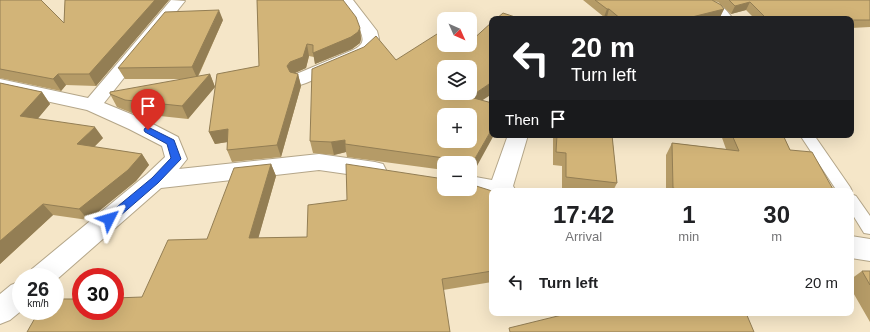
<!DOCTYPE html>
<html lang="en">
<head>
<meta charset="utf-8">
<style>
  :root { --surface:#fff; --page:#f2f2f2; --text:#202124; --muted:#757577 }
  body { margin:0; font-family:Helvetica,sans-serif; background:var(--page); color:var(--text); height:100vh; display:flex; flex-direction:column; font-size:15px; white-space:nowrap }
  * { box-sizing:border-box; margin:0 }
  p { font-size:13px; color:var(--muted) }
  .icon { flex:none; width:22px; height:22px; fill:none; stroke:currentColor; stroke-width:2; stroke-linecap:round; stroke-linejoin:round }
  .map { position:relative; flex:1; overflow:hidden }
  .drawer { position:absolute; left:489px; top:188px; width:365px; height:128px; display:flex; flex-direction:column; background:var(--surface); border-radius:8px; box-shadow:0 4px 16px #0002 }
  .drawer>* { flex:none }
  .top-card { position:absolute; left:489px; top:16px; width:365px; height:122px; border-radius:8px; box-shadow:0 4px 16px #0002; background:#202124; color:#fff; overflow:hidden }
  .needle { width:26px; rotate:135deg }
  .buttons { position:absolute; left:437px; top:12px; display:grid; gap:8px }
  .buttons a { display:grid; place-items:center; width:40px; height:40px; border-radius:8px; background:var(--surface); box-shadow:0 4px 16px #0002; font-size:20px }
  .speed { position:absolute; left:12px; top:268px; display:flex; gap:8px; font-size:20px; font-weight:700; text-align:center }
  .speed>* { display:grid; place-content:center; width:52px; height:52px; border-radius:50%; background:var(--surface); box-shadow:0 4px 16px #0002; line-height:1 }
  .speed small { font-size:10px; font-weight:400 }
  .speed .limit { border:6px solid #d22; background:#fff; color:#111 }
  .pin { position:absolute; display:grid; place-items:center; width:34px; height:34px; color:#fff; margin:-41px -17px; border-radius:50% 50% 50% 0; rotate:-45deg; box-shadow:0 0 4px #0007 }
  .pin .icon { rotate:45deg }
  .me { position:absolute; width:44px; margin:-22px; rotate:50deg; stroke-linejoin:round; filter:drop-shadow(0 0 3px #0008) }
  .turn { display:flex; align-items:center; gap:14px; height:84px; padding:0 16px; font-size:18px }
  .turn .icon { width:52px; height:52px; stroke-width:2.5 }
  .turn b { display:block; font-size:28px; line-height:34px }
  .then { display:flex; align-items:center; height:38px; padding:0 16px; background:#0003; gap:8px; font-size:15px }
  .eta { display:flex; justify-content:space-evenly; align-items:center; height:68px; text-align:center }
  .eta b { font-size:24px; font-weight:600; line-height:28px }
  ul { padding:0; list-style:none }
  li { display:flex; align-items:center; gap:12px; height:52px; padding:0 16px }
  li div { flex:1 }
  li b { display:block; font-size:15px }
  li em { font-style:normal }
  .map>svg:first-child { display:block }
</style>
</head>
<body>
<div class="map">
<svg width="870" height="332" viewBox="0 0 870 332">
  <rect width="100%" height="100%" fill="#f5e6c8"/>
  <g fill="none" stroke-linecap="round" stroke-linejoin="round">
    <g stroke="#b4a689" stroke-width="2">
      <path id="lane" d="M696,0C715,0 723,4 733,19H723L718,12Z
        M800,135H814L850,187L852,191L851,193V191H837Z
        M851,194L856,196L870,216V234L864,233L851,212Z"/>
    </g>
    <g stroke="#b4a689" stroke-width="2">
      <path id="street" d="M171,0L185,1L104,103L143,119L178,137L187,159L179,169L319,154L375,162L383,164L386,170L383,176L375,178L319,170L161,188L55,281V277H28L32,269L147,174L165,157L162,146L129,129L87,110L0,91V79L88,98Z
        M338,0H353L377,31L379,39L377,46L365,58L306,83L300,85L294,83L291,79L294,75L353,50C355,49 359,47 361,44C369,34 344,9 338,0Z
        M508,135H528L513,186L516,191H492V198L462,191L461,189H470V176L492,180Z
        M851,236L870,239V261L851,258Z
        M21,281V311L10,320L0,324V294L11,285Z"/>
    </g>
    <use href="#lane" fill="#fff" fill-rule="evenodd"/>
    <use href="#street" fill="#fff" fill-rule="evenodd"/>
  </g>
  <path fill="#b59b67" d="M0,0L64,23L65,0H169L96,86L66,85L61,91L0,78Z
    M257,0L360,28L361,39L360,43L352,49L315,64L314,57L309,56L306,68L294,73L298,74L301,86L281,157L232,162L227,150V142L215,144L209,132L259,66Z
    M583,0H870V27L851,28V19H755L746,10L731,14L718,2L713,1L724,9L720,17L713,19H609L607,17H604Z
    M223,20L198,77L210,74L215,87L188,119L132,113L117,107L110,94L186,79H125L118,68Z
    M396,60L482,100L472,175H470V163H444V170L347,157L346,152L334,155L313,153L310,141Z
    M0,83L42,92L50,104L37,119L103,138L94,147L142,154L149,165L136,181L88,220L53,215L0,264Z
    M553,135H612L617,183L613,191H577L562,189V166L553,165Z
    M721,135H783L790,150L834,191H666V155L672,143L726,149Z
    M271,164L276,176L258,238L307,237L492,191V282L443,290L142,297L207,239Z
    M862,271H870V322L851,289V279Z"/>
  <path fill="#937e54" d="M155,0H169L96,86L89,74Z
    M750,2L746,10L731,14L735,6Z
    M607,9H609L607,17H604Z
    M724,9L720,17L713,19H684Z
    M219,10L223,20L197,78L192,67Z
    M360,28L361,39L360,43L352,49L315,64L313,53Z
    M307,44L309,56L306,68L293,74L290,78L287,66Z
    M58,74L66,85L61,91L53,79Z
    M210,74L215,87L188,119L182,106Z
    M298,74L301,86L281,157L277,145Z
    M492,82V94L469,109L470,97Z
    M42,92L50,104L30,128L20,116Z
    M95,127L103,138L86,155L77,144Z
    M228,129L234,141L215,144L209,132Z
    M492,129V135H494L472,175L473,162Z
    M345,140L346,152L334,155L331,142Z
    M142,154L149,165L136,181L88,220L79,209Z
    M271,164L276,176L255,250L249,238Z
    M43,204L53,215L0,264V241Z"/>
  <path fill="#d2b478" stroke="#937e54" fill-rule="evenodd" d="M0,0H41L64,23L65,0H155L89,74H58L53,79L0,69Z
    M257,0H343L356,17L360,28L358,32L351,37L313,53V45L307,44L303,57L290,62L287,66L290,72L298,74L277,145L227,150L228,129L209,132L217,74L259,66Z
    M595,0H712L721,5L724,9L684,19H621L609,9H607Z
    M729,0H870V20H851V19H767L750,2L735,6Z
    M219,10L192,67L118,68L165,12Z
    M503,13L521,19H496Z
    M492,22V82L470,97L492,103V129L473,162H470V163H445L444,158L345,144V140L331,142L310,141L312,69L364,47L376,36L396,60L437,34L444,37V45H463L465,46L466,45H470V42ZM444,67H470V93H444ZM444,115H470V141H444Z
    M210,74L182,106L125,100L110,94V92Z
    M0,83L42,92L20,116L95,127L77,144L142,154L128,170L79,209L43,204L0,241Z
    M557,135H612L617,183L566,177V153L556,152Z
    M732,135H783L790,150L812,152L834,191H684L673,188L672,143L739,151Z
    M271,164L249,238L307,237L308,205L347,200L346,164L444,179V189H470V184L492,191V271L442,279L450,332H27L39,311H55V299H81V311H115V298L142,297L168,240L207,239L234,168Z
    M862,271H870V285Z
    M570,313H746L754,332H510L509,328Z"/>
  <path fill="#2563eb" stroke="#184099" d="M148,127L174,140L181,159L158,183L113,222H106L104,219L106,216L152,178L171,158L167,144L145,132L144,130L145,128Z"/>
</svg>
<div class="buttons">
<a><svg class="needle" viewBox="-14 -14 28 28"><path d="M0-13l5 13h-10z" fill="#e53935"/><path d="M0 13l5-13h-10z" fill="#757577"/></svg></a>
<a><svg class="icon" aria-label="layers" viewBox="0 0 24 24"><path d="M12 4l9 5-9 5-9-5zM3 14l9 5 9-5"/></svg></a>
<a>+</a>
<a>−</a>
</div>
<div class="speed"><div>26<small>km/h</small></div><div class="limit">30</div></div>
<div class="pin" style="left:148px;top:130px;background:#d93025"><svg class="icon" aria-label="arrive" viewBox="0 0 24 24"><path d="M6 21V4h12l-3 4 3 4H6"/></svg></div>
<svg class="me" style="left:109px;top:219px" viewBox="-20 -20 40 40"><path d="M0-17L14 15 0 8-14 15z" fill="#2563eb" stroke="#fff" stroke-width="4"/></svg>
<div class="top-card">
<div class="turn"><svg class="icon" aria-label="left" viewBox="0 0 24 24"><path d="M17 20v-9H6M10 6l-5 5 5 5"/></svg><div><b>20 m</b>Turn left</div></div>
<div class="then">Then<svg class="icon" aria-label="arrive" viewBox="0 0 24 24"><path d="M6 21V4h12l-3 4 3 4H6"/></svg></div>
</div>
<section class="drawer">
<div class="eta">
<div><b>17:42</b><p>Arrival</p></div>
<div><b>1</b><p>min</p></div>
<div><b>30</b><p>m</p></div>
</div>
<ul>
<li><svg class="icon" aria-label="left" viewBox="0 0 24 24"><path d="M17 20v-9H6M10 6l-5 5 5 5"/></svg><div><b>Turn left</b></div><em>20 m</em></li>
</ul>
</section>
</div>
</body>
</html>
